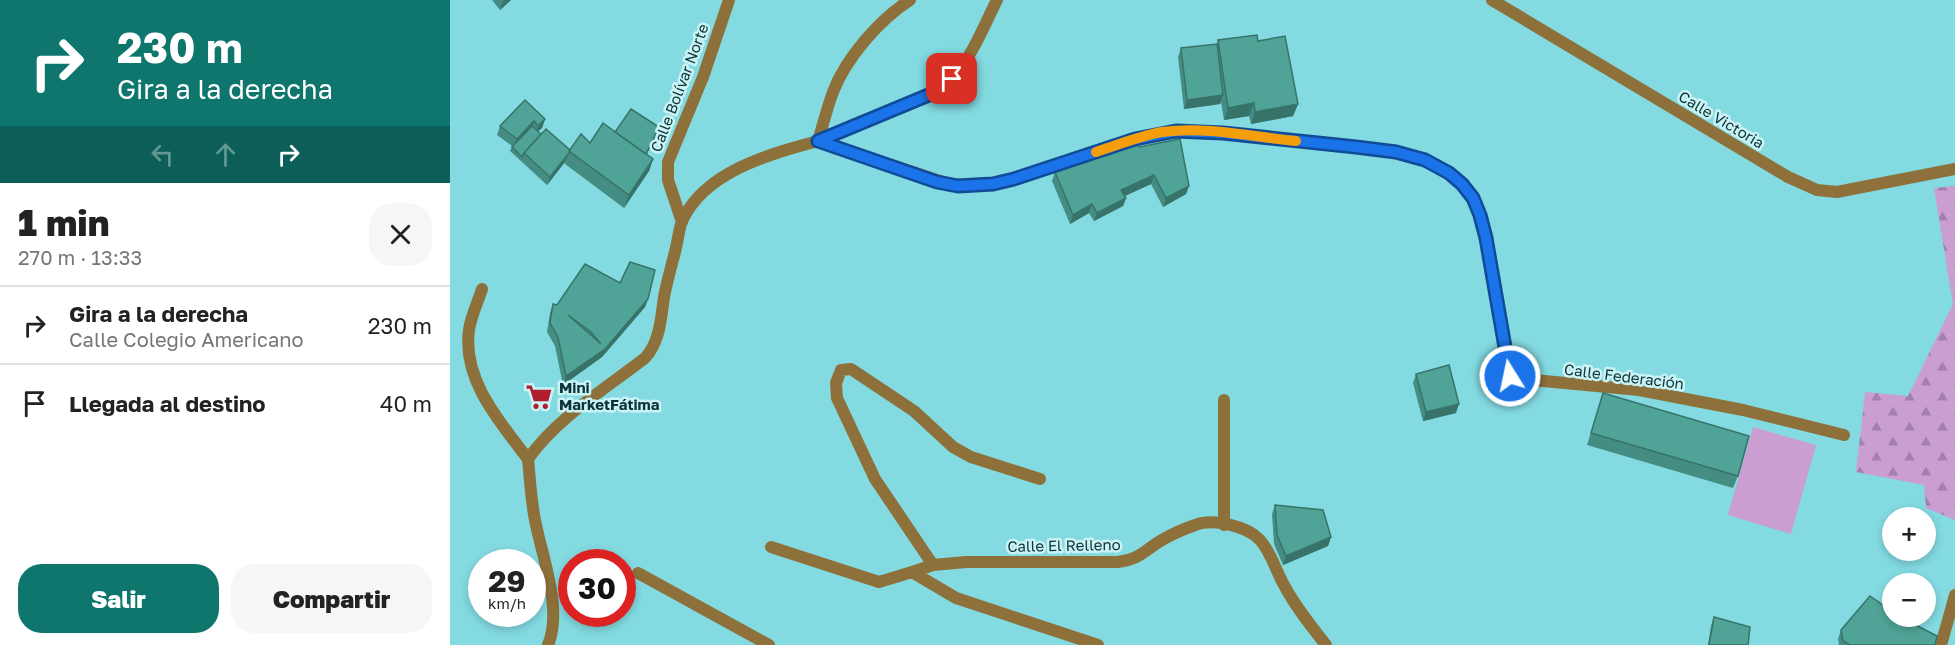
<!DOCTYPE html>
<html lang="es">
<head>
<meta charset="utf-8">
<style>
  :root { --surface:#fff; --page:#f6f6f6; --text:#222; --muted:#767676; --line:#e0e0e0; --accent:#0f766e }
  body { margin:0; font-family:"Golos Text",sans-serif; background:var(--page); color:var(--text); height:100vh; display:flex; flex-direction:column; font-size:22px; white-space:nowrap }
  * { box-sizing:border-box; margin:0 }
  p { font-size:20px; color:var(--muted) }
  .icon { flex:none; width:33px; height:33px; fill:none; stroke:currentColor; stroke-width:2; stroke-linecap:round; stroke-linejoin:round }
  .map { position:relative; flex:1; overflow:hidden }
  .panel { display:flex; flex-direction:column; background:var(--surface); width:450px }
  .panel>* { flex:none }
  .guide { background:#0f766e; color:#fff; overflow:hidden }
  .tools { position:absolute; left:1432px; top:507px; display:grid; gap:12px }
  .tools a { display:grid; place-items:center; width:54px; height:54px; border-radius:50%; background:var(--surface); box-shadow:0 3px 9px #0003; font-size:30px }
  .speed { position:absolute; left:18px; top:549px; display:flex; gap:12px; font-size:30px; font-weight:700; text-align:center }
  .speed>* { display:grid; place-content:center; width:78px; height:78px; border-radius:50%; background:var(--surface); box-shadow:0 3px 9px #0003; line-height:1 }
  .speed small { font-size:15px; font-weight:400 }
  .speed .limit { border:9px solid #d22; background:#fff; color:#111 }
  .pin { position:absolute; display:grid; place-items:center; width:51px; height:51px; color:#fff; margin:-26px; border-radius:12px; box-shadow:0 3px 9px #0006 }
  .me { position:absolute; width:66px; margin:-33px; rotate:350deg; stroke-linejoin:round; filter:drop-shadow(0 0 4px #0008) }
  .turn { display:flex; align-items:center; gap:21px; height:126px; padding:0 18px; font-size:27px }
  .turn .icon { width:78px; height:78px; stroke-width:2.5 }
  .turn b { display:block; font-size:42px; line-height:51px }
  .lanes { display:flex; align-items:center; height:57px; padding:0 18px; background:#0003; justify-content:center; gap:30px; direction:ltr }
  .lanes .off { opacity:.35 }
  .round { display:grid; place-items:center; flex:none; width:63px; height:63px; border-radius:24px; background:var(--page) }
  .headline { display:flex; align-items:center; justify-content:space-between; height:102px; padding:0 18px }
  h1 { font-size:36px; font-weight:800; line-height:45px }
  .cta { display:flex; gap:12px; margin-top:auto; padding:12px 18px }
  .cta a { flex:1; height:69px; border-radius:24px; background:var(--accent); color:#fff; font-size:24px; font-weight:800; line-height:69px; text-align:center }
  .cta a+a { background:var(--page); color:var(--text) }
  ul { padding:0; list-style:none }
  li { display:flex; align-items:center; gap:18px; height:78px; padding:0 18px; border-top:2px solid var(--line) }
  li div { flex:1 }
  li b { display:block; font-size:22px }
  li em { font-style:normal }
  main { display:flex; flex:1; min-height:0 }
  .map>svg:first-child { display:block }
</style>
</head>
<body>
<main>
<section class="panel">
<div class="guide">
<div class="turn"><svg class="icon" aria-label="right" viewBox="0 0 24 24"><path d="M7 20v-9h11M14 6l5 5-5 5"/></svg><div><b>230 m</b>Gira a la derecha</div></div>
<div class="lanes"><svg class="icon off" aria-label="left" viewBox="0 0 24 24"><path d="M17 20v-9H6M10 6l-5 5 5 5"/></svg><svg class="icon off" aria-label="ahead" viewBox="0 0 24 24"><path d="M12 20V5M6 11l6-6 6 6"/></svg><svg class="icon" aria-label="right" viewBox="0 0 24 24"><path d="M7 20v-9h11M14 6l5 5-5 5"/></svg></div>
</div>
<div class="headline"><div><h1>1 min</h1><p>270 m · 13:33</p></div><a class="round"><svg class="icon" aria-label="close" viewBox="0 0 24 24"><path d="M6 6l12 12M18 6L6 18"/></svg></a></div>
<ul>
<li><svg class="icon" aria-label="right" viewBox="0 0 24 24"><path d="M7 20v-9h11M14 6l5 5-5 5"/></svg><div><b>Gira a la derecha</b><p>Calle Colegio Americano</p></div><em>230 m</em></li>
<li><svg class="icon" aria-label="arrive" viewBox="0 0 24 24"><path d="M6 21V4h12l-3 4 3 4H6"/></svg><div><b>Llegada al destino</b></div><em>40 m</em></li>
</ul>
<div class="cta"><a>Salir</a><a>Compartir</a></div>
</section>
<div class="map">
<svg width="1505" height="645" viewBox="0 0 1505 645">
  <defs>
    <pattern id="forest-firs" width="22" height="20" patternUnits="userSpaceOnUse" patternTransform="scale(1.5)"><rect width="22" height="20" fill="#cb9ed2"/><path d="M5 1l3.5 6h-7zM16 11l3.5 6h-7z" fill="#a381ab"/></pattern>
  </defs>
  <rect width="100%" height="100%" fill="#83dae1"/>
  <path fill="url(#forest-firs)" d="M1505,186V520L1476,508L1474,485L1406,472L1415,392L1458,396L1503,304L1484,188Z"/>
  <path fill="#cb9ed2" d="M1303,427L1366,445L1341,534L1278,515Z"/>
  <g fill="none" stroke-linecap="round" stroke-linejoin="round">
    <path stroke="#8e713a" stroke-width="12" d="M1042,0L1338,177L1367,190L1387,192L1505,169
      M368,141L502,185L543,184L564,179L691,137L726,131L773,133L906,147L946,152L975,160L999,173L1012,184L1023,198L1030,215L1036,238L1062,378L1189,390L1293,410L1394,435
      M368,141L481,94C516,76 530,33 547,0
      M232,222L218,180V162L253,77L279,0
      M32,289C28,302 21,316 19,330C12,380 50,422 78,459
      M774,400V525
      M321,547L429,582L462,572L506,598L648,645
      M483,565L425,479L387,398L386,383L391,370L401,369L464,411L503,447L521,457L590,479
      M462,572L483,565L516,562H667C691,559 693,551 712,540C722,534 734,529 745,525C763,518 797,526 810,540C821,552 826,571 834,585C845,606 861,626 876,645
      M188,573L319,645
      M98,645C113,609 92,557 85,520C81,500 80,480 78,459C107,418 155,389 195,358C210,342 211,318 214,297C217,281 222,264 226,248C228,239 229,229 232,221C255,171 320,154 368,141C373,125 377,108 383,92C396,58 429,20 460,0
      M1491,645L1505,595"/>
  </g>
  <path fill="#458d82" d="M42,0H61L50,10Z
    M768,40L808,41L848,104L843,116L801,124L799,116L774,120L771,102L770,104L734,109L728,57L731,48L767,44Z
    M95,119L92,128L88,131L91,134L120,150L165,132L206,136L197,154L203,159L199,171L174,208L115,164V162L97,185L60,151L62,146L47,135L50,126Z
    M689,147L739,186L736,194L713,207L701,184L675,196L676,198L673,206L644,221L639,213L620,224L602,181L605,172L649,154Z
    M198,299L195,307L152,357L113,385L105,346L97,332L100,313L103,304L107,305Z
    M966,374L1006,413L973,421L963,383Z
    M1153,393L1288,476L1283,488L1137,445Z
    M825,505L881,537L878,546L833,565L824,544L822,514Z
    M1264,617L1298,645H1258L1261,626Z
    M1391,630L1485,645H1389L1388,639Z"/>
  <path fill="#38736a" d="M54,0H61L50,10L53,1Z
    M773,95L770,104L734,109L737,100Z
    M804,103L799,116L774,120L778,108Z
    M848,104L843,116L801,124L805,112Z
    M95,119L92,128L85,134L88,126Z
    M84,121L80,130L63,148L67,139Z
    M119,153L115,162L97,185L100,177Z
    M203,159L199,171L174,208L179,195Z
    M704,175L701,184L668,199L671,190Z
    M739,186L736,194L713,207L716,198Z
    M676,198L673,206L644,221L647,213Z
    M642,204L639,213L620,224L623,215Z
    M198,299L195,307L152,357L113,385L116,376Z
    M1009,404L1006,413L973,421L976,412Z
    M881,537L878,546L833,565L836,556Z"/>
  <path fill="#50a497" stroke="#38736a" stroke-width="1.5" fill-rule="evenodd" d="M807,35L808,41L835,36L848,104L805,112L804,103L778,108L768,40Z
    M767,44L773,95L737,100L731,48Z
    M75,100L95,119L88,126L84,121L67,139L50,126Z
    M181,109L209,127L196,154L165,132Z
    M153,123L203,159L179,195L119,151L131,134L140,143Z
    M82,126L91,134L74,153L72,157L62,147Z
    M96,129L120,150L119,153L100,177L74,153Z
    M730,139L739,186L716,198L704,175L671,190L676,198L647,213L642,204L623,215L605,172L647,150L649,154L685,140L689,147Z
    M180,262L205,270L198,299L155,349L116,376L108,337L100,323L103,304L107,305L135,264L170,283ZM118,315L141,332L151,344Z
    M999,365L1009,404L976,412L966,374Z
    M1153,393L1299,436L1288,476L1141,433Z
    M825,505L873,510L881,537L836,556L827,535Z
    M1420,596L1443,612V616H1450L1456,620L1487,636L1485,645H1400L1393,641L1391,630Z
    M1264,617L1300,627L1298,645H1259Z"/>
  <g fill="none" stroke-linecap="round" stroke-linejoin="round">
    <g stroke="#114b97" stroke-width="15">
      <path id="route" d="M502,79L496,85L481,94L368,141L487,182L508,186L543,184L564,179L685,139L726,131L773,133L906,147L946,152L975,160L999,173L1012,184L1023,198L1030,215L1036,238L1060,376"/>
    </g>
    <use href="#route" stroke="#1a73e8" stroke-width="10"/>
    <path stroke="#f59e0b" stroke-width="10" d="M646,152C668,145 689,136 712,132C756,126 803,137 846,141"/>
  </g>
  <defs>
    <g id="supermarket-bare" transform="scale(2.07)"><path d="M-6-5.5h2.5l.6 2H6L4.5 2H-2.5L-4.4-4H-6ZM-1.5 3.2a1.3 1.3 0 1 0 .1 0ZM3 3.2a1.3 1.3 0 1 0 .1 0Z" fill="#b01d2e" stroke="#caf3f6" stroke-width="2.5" paint-order="stroke"/></g>
  </defs>
  <g fill-rule="evenodd">
    <use href="#supermarket-bare" x="89" y="397"/>
  </g>
  <g text-anchor="middle" stroke-width="5" stroke-linejoin="round" paint-order="stroke">
    <g font-size="15" fill="#0c3336" stroke="#caf3f6">
      <text transform="translate(230 88) rotate(-69)" y="5">Calle Bolívar Norte</text>
      <text transform="translate(1271 120) rotate(31)" y="5">Calle Victoria</text>
      <text transform="translate(1174 377) rotate(7)" y="5">Calle Federación</text>
      <text transform="translate(614 546) rotate(-1)" y="5">Calle El Relleno</text>
    </g>
    <g font-size="15" font-weight="bold" fill="#0c3336" stroke="#caf3f6" text-anchor="start">
      <text x="109" y="393">Mini<tspan x="109" dy="17">MarketFátima</tspan></text>
    </g>
  </g>
</svg>
<div class="tools">
<a>+</a>
<a>−</a>
</div>
<div class="speed"><div>29<small>km/h</small></div><div class="limit">30</div></div>
<div class="pin" style="left:502px;top:79px;background:#d93025"><svg class="icon" aria-label="arrive" viewBox="0 0 24 24"><path d="M6 21V4h12l-3 4 3 4H6"/></svg></div>
<svg class="me" style="left:1060px;top:376px" viewBox="-20 -20 40 40"><circle r="17" fill="#1a73e8" stroke="#fff" stroke-width="3"/><path d="M0-11L8 9 0 5-8 9z" fill="#fff"/></svg>
</div>
</main>
</body>
</html>
